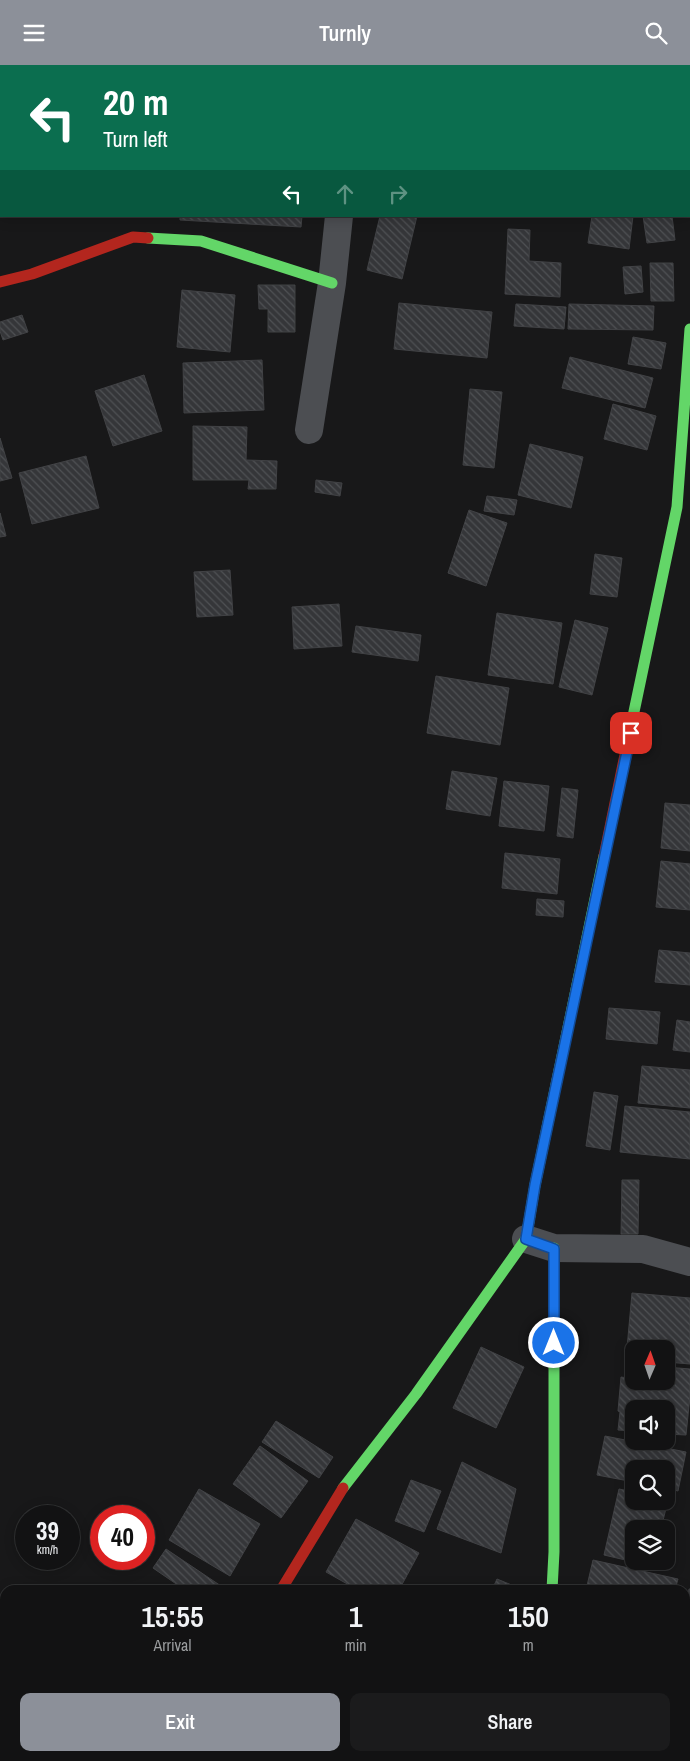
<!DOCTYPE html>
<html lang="en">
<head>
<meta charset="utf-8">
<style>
  :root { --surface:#121213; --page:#1b1b1c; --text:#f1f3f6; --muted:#9c9ea0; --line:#313233; --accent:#8c9099 }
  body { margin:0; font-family:"Archivo Narrow",sans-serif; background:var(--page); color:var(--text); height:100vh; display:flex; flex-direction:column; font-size:19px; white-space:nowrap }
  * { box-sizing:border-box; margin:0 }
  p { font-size:16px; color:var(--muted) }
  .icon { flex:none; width:28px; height:28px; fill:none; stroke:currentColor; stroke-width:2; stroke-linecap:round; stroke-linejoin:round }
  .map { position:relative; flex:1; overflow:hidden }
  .details { position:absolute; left:0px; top:1520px; width:690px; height:176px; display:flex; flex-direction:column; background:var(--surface); border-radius:15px 15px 0 0; box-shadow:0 2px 12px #0003,0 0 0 1px var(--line) }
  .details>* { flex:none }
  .top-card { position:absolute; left:0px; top:0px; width:690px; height:152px; box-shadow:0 2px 12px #0003,0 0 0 1px var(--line); background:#0b6e4f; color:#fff; overflow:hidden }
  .needle { width:32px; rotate:2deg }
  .tools { position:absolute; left:625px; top:1275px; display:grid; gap:10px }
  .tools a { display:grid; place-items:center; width:50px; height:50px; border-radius:10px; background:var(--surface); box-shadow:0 2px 12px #0003,0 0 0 1px var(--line); font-size:25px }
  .speed { position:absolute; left:15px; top:1440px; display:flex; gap:10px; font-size:25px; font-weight:700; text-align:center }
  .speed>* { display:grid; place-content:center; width:65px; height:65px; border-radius:50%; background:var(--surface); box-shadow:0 2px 12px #0003,0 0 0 1px var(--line); line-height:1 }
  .speed small { font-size:12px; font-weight:400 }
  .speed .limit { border:8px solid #d22; background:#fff; color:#111 }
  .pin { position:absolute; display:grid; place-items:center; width:42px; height:42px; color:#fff; margin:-21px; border-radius:10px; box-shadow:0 2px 8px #0006 }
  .me { position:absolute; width:55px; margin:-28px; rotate:0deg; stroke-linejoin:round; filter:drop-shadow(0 0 4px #0008) }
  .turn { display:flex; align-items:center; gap:18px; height:105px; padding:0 20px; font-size:22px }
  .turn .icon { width:65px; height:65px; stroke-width:2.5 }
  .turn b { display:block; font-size:35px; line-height:42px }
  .lanes { display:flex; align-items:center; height:48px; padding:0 20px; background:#0003; justify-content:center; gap:25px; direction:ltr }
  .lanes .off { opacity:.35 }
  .eta { display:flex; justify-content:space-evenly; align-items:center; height:85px; text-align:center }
  .eta b { font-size:30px; font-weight:600; line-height:35px }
  .button { display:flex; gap:10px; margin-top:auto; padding:10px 20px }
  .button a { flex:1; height:58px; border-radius:10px; background:var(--accent); color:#fff; font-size:20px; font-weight:600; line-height:58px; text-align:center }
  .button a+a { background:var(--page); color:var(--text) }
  header { display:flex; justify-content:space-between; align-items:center; height:65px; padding:0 20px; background:var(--accent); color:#fff; font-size:22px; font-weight:600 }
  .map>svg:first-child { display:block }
</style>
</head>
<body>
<header><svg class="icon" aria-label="menu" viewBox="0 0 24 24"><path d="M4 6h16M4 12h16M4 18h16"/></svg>Turnly<svg class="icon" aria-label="search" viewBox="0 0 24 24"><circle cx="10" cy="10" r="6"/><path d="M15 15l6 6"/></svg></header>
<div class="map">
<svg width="690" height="1696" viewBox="0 0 690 1696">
  <defs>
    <pattern id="building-back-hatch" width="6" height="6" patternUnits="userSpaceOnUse" patternTransform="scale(1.25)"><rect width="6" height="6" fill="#353639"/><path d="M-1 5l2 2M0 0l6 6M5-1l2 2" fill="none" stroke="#4f5154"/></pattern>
  </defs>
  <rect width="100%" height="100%" fill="#181819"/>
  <path fill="url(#building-back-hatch)" stroke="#414245" d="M180,151H302L301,162L180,155Z
    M380,151H417L402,214L367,205Z
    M592,151H633L629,184L588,178Z
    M643,151H672L675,175L647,178Z
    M508,164L530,165L529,196L561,198L560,232L505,229Z
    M650,198H673L674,236H651Z
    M641,201L643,227L625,229L623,202Z
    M258,220H295V267H268V244H259Z
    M182,225L235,230L230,287L177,282Z
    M399,238L492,247L487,293L394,284Z
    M516,239L566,242L564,264L514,261Z
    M569,239L654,241L653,265L568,264Z
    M22,250L28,267L3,275L0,266V257Z
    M633,272L666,278L661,304L628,299Z
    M570,292L653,313L645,343L562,323Z
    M262,295L264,345L184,348L183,298Z
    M144,310L162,366L113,381L95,326Z
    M470,324L502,327L494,403L463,400Z
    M613,339L656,351L647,385L604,374Z
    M193,361L247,362L246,395L277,396L276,424H248L249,415H193Z
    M0,373L12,413L0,416Z
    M530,379L583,392L571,443L518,430Z
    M86,391L99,443L32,459L19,408Z
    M316,415L342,418L340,431L315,427Z
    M487,431L517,435L514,450L484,446Z
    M469,445L507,458L486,521L448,508Z
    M0,448L6,471L0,472Z
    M595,489L622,493L617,532L590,529Z
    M230,505L233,550L197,552L194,507Z
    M339,539L342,581L294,584L292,542Z
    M497,548L562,558L553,619L488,610Z
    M575,555L608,563L592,630L559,622Z
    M356,561L421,570L418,596L352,587Z
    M436,611L509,623L500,680L427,668Z
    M452,706L497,713L490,751L446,744Z
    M504,716L549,721L544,766L499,761Z
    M562,723L578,725L573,773L557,771Z
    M665,738L690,740V786L661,783Z
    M505,788L560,794L557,829L502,823Z
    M661,796L690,799V845L656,842Z
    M537,834L564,836L563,852L536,850Z
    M659,885L690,888V920L655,917Z
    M609,943L660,947L657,979L606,974Z
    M677,955L690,957V987L673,985Z
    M642,1001L690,1005V1043L638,1038Z
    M594,1027L618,1031L610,1085L586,1081Z
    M625,1041L690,1047V1094L620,1087Z
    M622,1115H639L638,1169H621Z
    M632,1228L690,1233V1299L666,1297V1284H634V1295L626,1294Z
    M481,1282L524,1302L496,1363L453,1343Z
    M629,1299H634V1316H666V1302L690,1304V1331L686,1370L666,1369V1344H634V1366L618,1365L620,1347L618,1346L621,1312L628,1313Z
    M276,1356L333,1392L319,1413L262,1377Z
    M605,1371L686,1387L678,1426L666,1423V1404H634V1417L597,1410Z
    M260,1381L308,1416L281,1453L233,1419Z
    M462,1397L516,1424L501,1488L437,1464Z
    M411,1415L441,1426L424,1467L395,1456Z
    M199,1424L260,1459L230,1511L169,1475Z
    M619,1424L634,1427V1436H666L668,1435L661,1464H634V1496H653L651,1501L604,1490Z
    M356,1454L419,1488L399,1525H358L326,1507Z
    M166,1484L227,1525H185L153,1503Z
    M593,1495L678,1514L675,1525H586Z
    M497,1514L524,1525H492Z
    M689,1524H690V1601H685V1554Z
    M413,1691H460L459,1696H412Z
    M532,1691H554L552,1696H531Z
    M568,1691H593L592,1696H568Z"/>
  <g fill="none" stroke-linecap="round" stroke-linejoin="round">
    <path stroke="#4c4e52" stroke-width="28" d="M498,0L501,1
      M374,1L375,0
      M689,83L690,84
      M309,365L332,218L339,151
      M526,1174L554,1183L643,1184L690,1197
      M195,1696L197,1691
      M502,1696L504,1691"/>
    <path stroke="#63d668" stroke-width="11" d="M148,173L201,176L332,218
      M627,680L677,442L690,264
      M343,1423L416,1329L526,1174L535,1120L604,791
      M552,1525L554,1487V1183"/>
    <path stroke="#b3261e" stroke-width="11" d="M0,217L32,209L133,172L148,173
      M604,791L627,680
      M281,1525L343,1423"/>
  </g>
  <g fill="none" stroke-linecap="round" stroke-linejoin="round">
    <g stroke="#114b97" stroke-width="12">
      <path id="route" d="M554,1278V1184L526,1174L535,1120L631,668"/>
    </g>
    <use href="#route" stroke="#1a73e8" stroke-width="9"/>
  </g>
</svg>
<div class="tools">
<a><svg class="needle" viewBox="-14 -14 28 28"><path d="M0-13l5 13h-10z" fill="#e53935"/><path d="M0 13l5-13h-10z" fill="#9c9ea0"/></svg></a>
<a><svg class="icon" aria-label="sound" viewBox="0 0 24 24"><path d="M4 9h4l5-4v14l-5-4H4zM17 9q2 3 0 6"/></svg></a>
<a><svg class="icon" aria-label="search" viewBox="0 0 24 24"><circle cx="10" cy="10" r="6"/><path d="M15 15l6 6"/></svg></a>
<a><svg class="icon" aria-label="layers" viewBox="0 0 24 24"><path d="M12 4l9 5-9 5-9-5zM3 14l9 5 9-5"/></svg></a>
</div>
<div class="speed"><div>39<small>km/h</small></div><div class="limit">40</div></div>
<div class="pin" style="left:631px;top:668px;background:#d93025"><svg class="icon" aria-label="arrive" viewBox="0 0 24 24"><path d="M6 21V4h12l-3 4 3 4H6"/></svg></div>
<svg class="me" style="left:554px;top:1278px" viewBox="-20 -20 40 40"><circle r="17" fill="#1a73e8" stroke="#fff" stroke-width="3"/><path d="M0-11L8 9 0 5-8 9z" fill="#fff"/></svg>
<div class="top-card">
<div class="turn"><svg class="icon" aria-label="left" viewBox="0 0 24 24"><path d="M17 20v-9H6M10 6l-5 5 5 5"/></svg><div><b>20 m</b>Turn left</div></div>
<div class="lanes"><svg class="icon" aria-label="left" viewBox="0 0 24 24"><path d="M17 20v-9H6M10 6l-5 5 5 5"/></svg><svg class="icon off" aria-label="ahead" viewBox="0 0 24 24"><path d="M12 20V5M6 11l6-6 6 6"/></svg><svg class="icon off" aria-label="right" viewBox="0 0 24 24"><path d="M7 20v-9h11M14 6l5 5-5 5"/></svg></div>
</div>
<section class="details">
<div class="eta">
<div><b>15:55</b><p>Arrival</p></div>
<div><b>1</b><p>min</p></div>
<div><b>150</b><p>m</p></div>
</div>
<div class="button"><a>Exit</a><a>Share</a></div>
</section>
</div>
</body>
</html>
